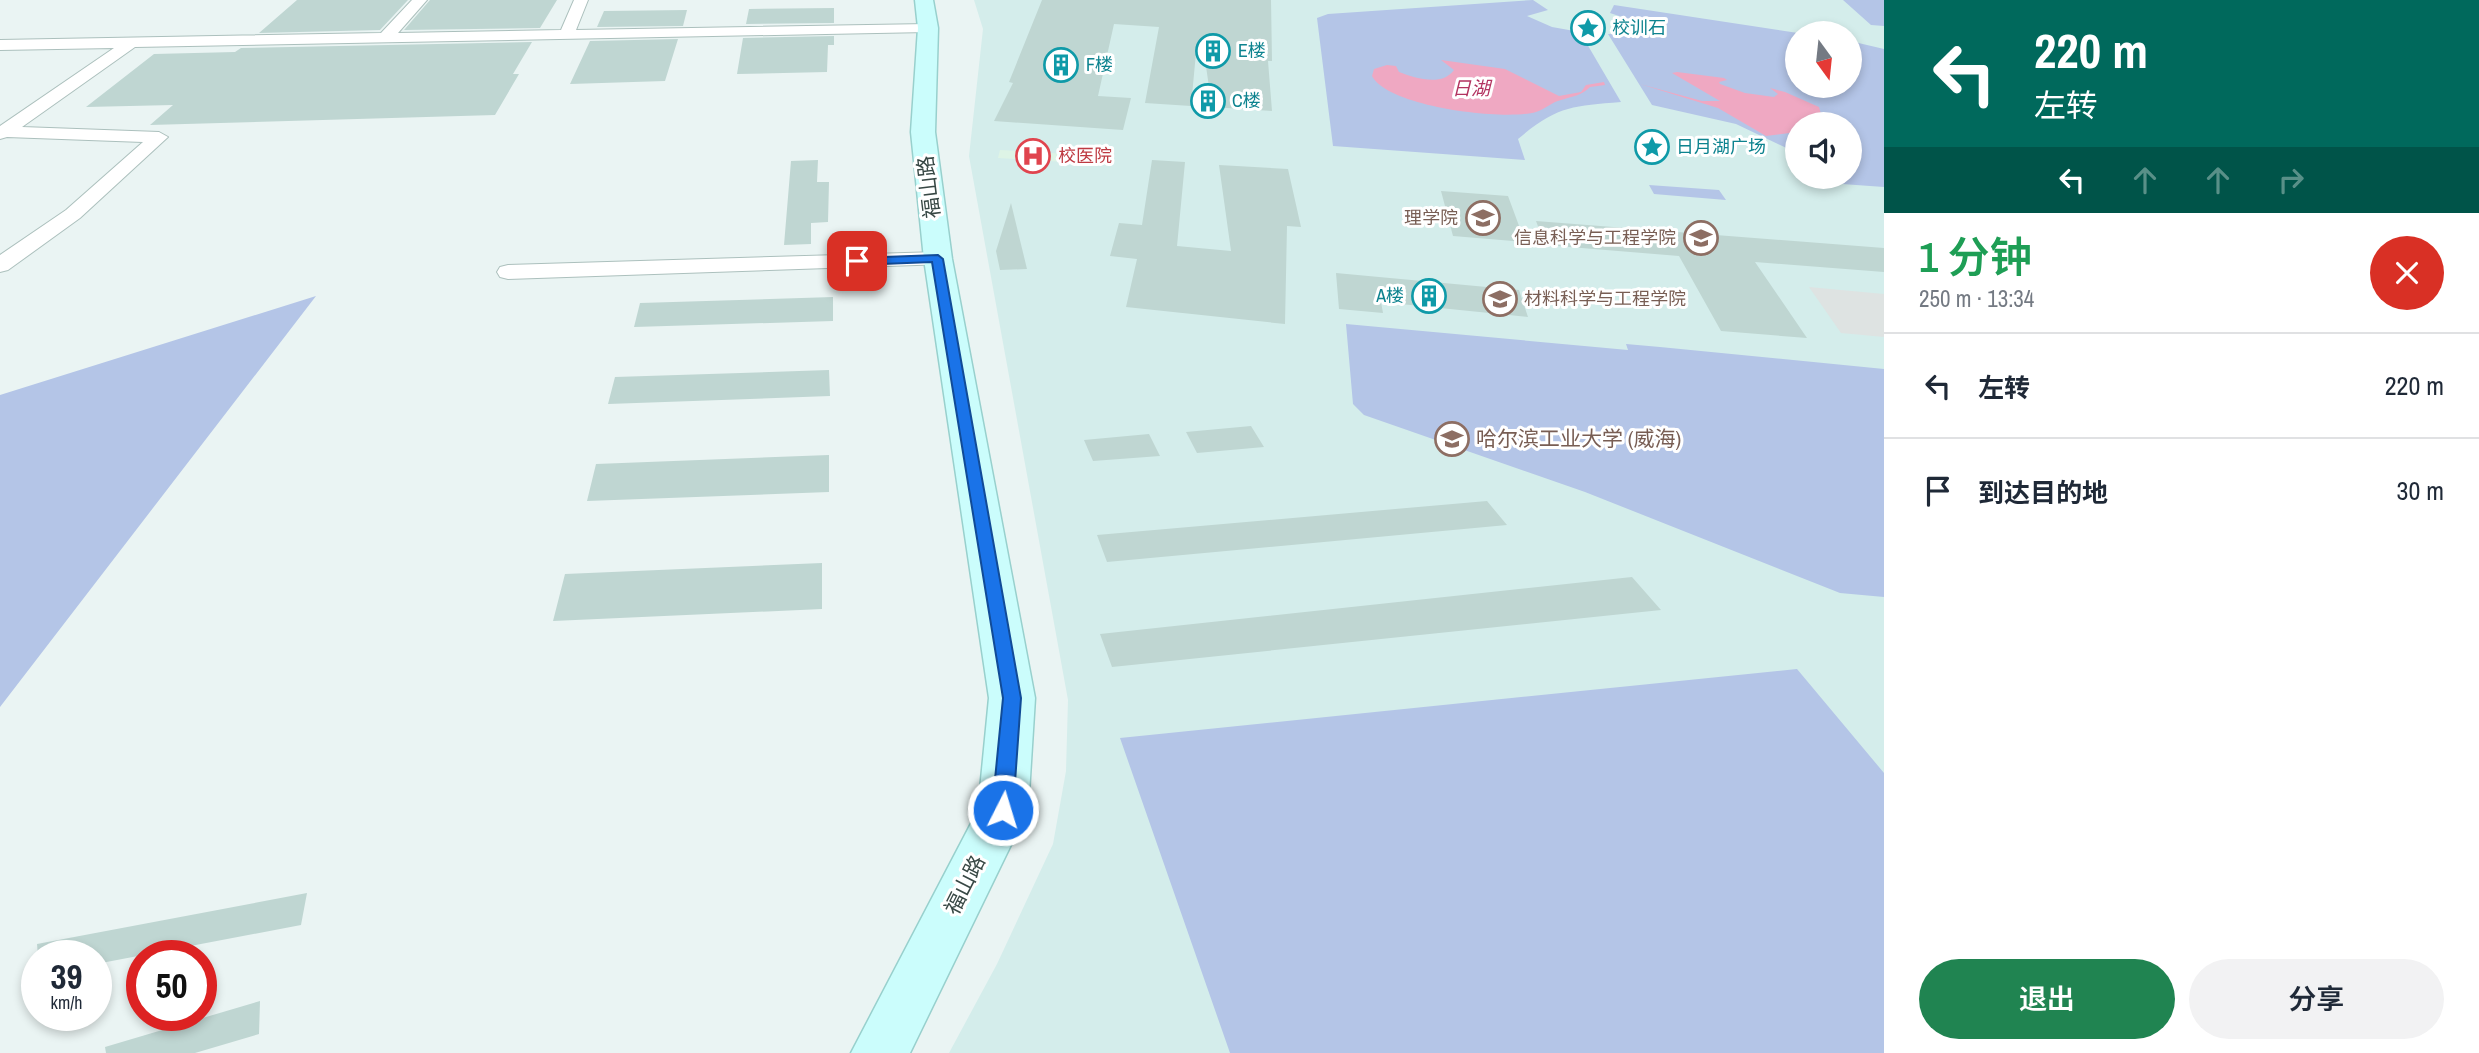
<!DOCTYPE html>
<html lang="zh">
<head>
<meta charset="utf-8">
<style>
  :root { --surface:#fff; --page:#f2f2f3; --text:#1f2937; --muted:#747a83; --line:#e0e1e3; --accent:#208451 }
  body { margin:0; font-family:"Archivo Narrow","Noto Sans SC",sans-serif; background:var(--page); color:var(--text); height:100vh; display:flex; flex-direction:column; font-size:26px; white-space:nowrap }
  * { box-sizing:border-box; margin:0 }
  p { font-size:23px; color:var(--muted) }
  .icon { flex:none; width:38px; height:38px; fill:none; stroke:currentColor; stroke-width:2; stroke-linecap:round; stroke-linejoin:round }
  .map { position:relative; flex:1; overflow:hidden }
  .panel { display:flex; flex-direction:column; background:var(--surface); width:595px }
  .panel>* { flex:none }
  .hud { background:#00695c; color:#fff; overflow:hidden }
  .needle { width:46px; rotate:165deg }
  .tools { position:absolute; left:1785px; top:21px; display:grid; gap:14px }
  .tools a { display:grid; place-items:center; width:77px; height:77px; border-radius:50%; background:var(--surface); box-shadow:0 4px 10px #0003; font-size:35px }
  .speed { position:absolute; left:21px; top:940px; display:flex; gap:14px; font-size:35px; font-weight:700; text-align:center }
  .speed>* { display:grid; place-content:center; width:91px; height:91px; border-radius:50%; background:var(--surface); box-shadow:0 4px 10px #0003; line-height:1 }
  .speed small { font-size:18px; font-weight:400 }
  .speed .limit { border:10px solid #d22; background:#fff; color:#111 }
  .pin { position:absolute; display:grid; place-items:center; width:60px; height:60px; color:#fff; margin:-30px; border-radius:14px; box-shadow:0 4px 10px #0006 }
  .me { position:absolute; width:77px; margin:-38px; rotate:5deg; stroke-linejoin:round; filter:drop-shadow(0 0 5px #0008) }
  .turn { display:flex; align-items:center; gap:24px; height:147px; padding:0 35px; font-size:32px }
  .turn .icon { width:91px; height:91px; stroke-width:2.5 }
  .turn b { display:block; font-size:49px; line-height:60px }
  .lanes { display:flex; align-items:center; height:66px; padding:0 35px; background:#0003; justify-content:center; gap:35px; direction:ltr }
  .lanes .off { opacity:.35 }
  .round { display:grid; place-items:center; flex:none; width:74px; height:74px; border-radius:37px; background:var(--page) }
  .overview { display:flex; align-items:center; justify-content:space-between; height:119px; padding:0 35px }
  h1 { font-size:42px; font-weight:600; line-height:52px; color:#1e9e55 }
  .button { display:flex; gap:14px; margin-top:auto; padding:14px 35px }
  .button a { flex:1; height:80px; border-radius:42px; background:var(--accent); color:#fff; font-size:28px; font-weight:600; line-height:80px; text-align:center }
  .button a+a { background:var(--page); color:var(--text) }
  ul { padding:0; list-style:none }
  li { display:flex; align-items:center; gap:21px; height:105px; padding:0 35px; border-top:2px solid var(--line) }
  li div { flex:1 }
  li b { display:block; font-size:26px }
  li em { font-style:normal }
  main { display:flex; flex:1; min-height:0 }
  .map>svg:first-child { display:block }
</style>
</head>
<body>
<main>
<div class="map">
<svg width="1884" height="1053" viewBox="0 0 1884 1053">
  <rect width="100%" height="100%" fill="#eaf4f3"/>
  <path fill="#d4edeb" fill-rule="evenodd" d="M974,0H1884V1053H949L997,964L1053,844L1066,771L1068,700L969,156L983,29ZM1797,33H1850V86H1797ZM1797,124H1850V177H1797Z"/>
  <path fill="#def4e6" d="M1000,150L1067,154L1066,162L998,158Z"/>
  <path fill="#b4c5e7" d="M1533,0L1548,10L1527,16L1552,27L1580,32L1621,102C1572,106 1557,106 1518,139L1525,160L1333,146L1317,18L1328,14Z
    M1843,0H1884V26L1871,25Z
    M1614,5L1798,33L1797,86H1850V41L1884,49V187L1828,183L1822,177H1850V124H1797V153L1736,124L1652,105L1608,34L1627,33L1642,26L1640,23L1610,13Z
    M1649,185L1719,190L1726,200L1654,194Z
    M316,296L0,707V395Z
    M1346,324L1628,350L1626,344L1660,347L1884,369V597L1840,593L1585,492L1364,415L1353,404Z
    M1797,669L1884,773V1053H1230L1120,738Z"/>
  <path fill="#dee3e2" d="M1809,287L1884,294V337L1841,333Z"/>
  <path fill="#efa8c2" d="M1441,60L1505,69L1559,96L1581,92L1586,85L1604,82L1605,85L1590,87C1581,96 1573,96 1561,100C1552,102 1545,109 1536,112C1504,121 1388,107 1372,76L1374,69L1387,65L1396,66L1399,72C1415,78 1442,87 1454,70Z
    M1677,72L1724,78L1727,80L1719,82L1720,84L1745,93L1774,97L1778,94L1770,88L1785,92L1819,107L1821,114L1819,124H1797V132L1766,136L1718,108L1640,84L1702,101H1720L1672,73Z"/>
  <path fill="#bfd6d2" d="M297,0H408L380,30L259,33Z
    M430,0H557L540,28L404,30Z
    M1042,0H1271L1272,61H1268L1272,111L1212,107L1204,53H1196L1191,106L1145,103L1159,27L1114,24L1098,96L1131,98L1123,130L994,121L1013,83L1009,82Z
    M834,8V23L746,24L749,9Z
    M687,10L683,26L597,27L604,11Z
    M834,36V45H828L827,72L737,74L743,38Z
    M678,39L665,81L570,84L590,41Z
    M532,42L513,74H519L495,115L150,125L173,105L86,107L154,54L235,52L241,48Z
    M818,160L817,182H829L828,222L811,223V244L784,245L791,161Z
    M1152,160L1185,162L1177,246L1231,251L1219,165L1288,169L1301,227L1287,226L1285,324L1126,307L1137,259L1110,256L1119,223L1142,225Z
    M1441,191L1508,196L1525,242L1453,236Z
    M1011,203L1027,269L1000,270L996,251Z
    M1536,221L1884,248V272L1755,262L1807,338L1721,331L1679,256L1545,245Z
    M1336,273L1519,290L1528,317L1381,302L1383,313L1339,309Z
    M833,297V321L634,327L640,303Z
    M829,370L830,396L608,404L615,377Z
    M1251,426L1264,447L1197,453L1186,432Z
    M1149,434L1160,456L1093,461L1084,440Z
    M829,455V492L587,501L596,464Z
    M1487,501L1507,525L1107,562L1097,535Z
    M822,563V609L553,621L565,574Z
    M1632,577L1661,610L1112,667L1100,634Z
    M307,893L301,925L96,964V956H38L37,944Z
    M260,1001L259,1034L195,1053H106L105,1047Z"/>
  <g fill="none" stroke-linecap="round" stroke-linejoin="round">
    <g stroke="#acc0bd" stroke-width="2">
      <path id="minor" d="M412,0H427L398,33L561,30L574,0H588L576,30L928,24L935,28L928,32L135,47L22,127L159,132L168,137L80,218L8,270L0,272V255L66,210L143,142L7,137L0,139V126L114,48L0,50V40L381,33Z
        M938,252L946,254L949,259L946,264L508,279L500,277L497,272L500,267L508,265Z"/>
    </g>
    <g stroke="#98d0cd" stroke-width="3">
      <path id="secondary" d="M915,0H933L938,28L935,132L952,259L1035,698L1028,810L910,1053H851L978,810L989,698L924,259L911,132L918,28Z"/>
    </g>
    <use href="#minor" fill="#fff" fill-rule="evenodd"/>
    <use href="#secondary" fill="#cbfdfc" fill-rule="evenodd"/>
  </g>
  <path fill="#1a73e8" stroke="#114b97" stroke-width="2" d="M938,255L943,259L1021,698L1013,810L1010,816L1003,818L995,816L992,810L1003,698L932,262L857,265L851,261L857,258Z"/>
  <defs>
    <g id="sight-ring" transform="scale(1.75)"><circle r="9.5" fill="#fff" stroke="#0f9aa8" stroke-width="1.5"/><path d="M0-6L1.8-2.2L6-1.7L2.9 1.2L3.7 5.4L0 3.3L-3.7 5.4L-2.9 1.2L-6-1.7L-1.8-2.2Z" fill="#0f9aa8"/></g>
    <g id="building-ring" transform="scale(1.75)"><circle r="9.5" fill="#fff" stroke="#0f9aa8" stroke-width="1.5"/><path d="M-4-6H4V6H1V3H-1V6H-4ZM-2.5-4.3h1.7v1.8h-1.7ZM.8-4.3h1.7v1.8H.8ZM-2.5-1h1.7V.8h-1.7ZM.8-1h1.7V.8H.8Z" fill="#0f9aa8"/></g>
    <g id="hospital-ring" transform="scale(1.75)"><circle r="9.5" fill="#fff" stroke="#e0444e" stroke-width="1.5"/><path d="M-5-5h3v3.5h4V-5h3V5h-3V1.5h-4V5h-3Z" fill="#e0444e"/></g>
    <g id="university-ring" transform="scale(1.75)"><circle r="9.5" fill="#fff" stroke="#8d6e63" stroke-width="1.5"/><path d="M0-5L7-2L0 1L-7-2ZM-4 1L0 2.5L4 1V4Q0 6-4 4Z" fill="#8d6e63"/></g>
  </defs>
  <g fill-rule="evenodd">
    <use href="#sight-ring" x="1588" y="28"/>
    <use href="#building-ring" x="1213" y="51"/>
    <use href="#building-ring" x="1061" y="65"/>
    <use href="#building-ring" x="1208" y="101"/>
    <use href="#sight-ring" x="1652" y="147"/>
    <use href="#hospital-ring" x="1033" y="156"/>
    <use href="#university-ring" x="1483" y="218"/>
    <use href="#university-ring" x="1701" y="238"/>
    <use href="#building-ring" x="1429" y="296"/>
    <use href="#university-ring" x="1500" y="299"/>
    <use href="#university-ring" x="1452" y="439"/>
  </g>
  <g text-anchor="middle" stroke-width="6" stroke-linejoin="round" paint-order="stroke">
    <g font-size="18" fill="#0d838f" stroke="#fff" text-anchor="start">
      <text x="1612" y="34">校训石</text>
      <text x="1238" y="57">E楼</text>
      <text x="1086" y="71">F楼</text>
      <text x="1232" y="107">C楼</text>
      <text x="1676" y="153">日月湖广场</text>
      <text x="1404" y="302" text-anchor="end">A楼</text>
    </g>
    <g font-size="18" fill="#be3a42" stroke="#fff" text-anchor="start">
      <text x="1058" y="162">校医院</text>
    </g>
    <g font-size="18" fill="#785e54" stroke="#fff" text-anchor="end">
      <text x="1458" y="224">理学院</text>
      <text x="1676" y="244">信息科学与工程学院</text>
      <text x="1524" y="305" text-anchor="start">材料科学与工程学院</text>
    </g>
    <g font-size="19" font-style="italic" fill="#b23360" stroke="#fff">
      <text x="1471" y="95">日湖</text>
    </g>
    <g font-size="21" fill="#384845" stroke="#fff">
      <text transform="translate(929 187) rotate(-97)" y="7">福山路</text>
      <text transform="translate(965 885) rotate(-63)" y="7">福山路</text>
    </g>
    <g font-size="21" fill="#785e54" stroke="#fff" text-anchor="start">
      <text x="1476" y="446">哈尔滨工业大学 (威海)</text>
    </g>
  </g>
</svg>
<div class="tools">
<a><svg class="needle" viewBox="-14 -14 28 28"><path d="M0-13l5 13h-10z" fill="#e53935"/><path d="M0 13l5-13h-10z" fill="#747a83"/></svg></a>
<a><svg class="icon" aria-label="sound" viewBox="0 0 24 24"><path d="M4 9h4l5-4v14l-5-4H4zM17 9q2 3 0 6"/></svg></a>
</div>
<div class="speed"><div>39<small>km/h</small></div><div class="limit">50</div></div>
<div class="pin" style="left:857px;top:261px;background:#d93025"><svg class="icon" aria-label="arrive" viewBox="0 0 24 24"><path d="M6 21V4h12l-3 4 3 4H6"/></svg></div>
<svg class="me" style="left:1003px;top:810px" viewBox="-20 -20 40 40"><circle r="17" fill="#1a73e8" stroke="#fff" stroke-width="3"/><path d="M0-11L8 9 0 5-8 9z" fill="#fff"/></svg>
</div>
<section class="panel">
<div class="hud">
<div class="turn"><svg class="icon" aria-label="left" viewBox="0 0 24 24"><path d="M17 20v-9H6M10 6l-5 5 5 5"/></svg><div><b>220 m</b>左转</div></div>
<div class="lanes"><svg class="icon" aria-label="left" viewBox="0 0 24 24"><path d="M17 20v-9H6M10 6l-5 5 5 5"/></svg><svg class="icon off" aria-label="ahead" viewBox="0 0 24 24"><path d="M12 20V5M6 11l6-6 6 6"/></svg><svg class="icon off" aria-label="ahead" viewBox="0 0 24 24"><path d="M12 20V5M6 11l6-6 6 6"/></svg><svg class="icon off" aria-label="right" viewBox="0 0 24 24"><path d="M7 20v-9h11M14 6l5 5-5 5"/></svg></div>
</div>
<div class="overview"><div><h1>1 分钟</h1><p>250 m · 13:34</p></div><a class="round" style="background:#d93025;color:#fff"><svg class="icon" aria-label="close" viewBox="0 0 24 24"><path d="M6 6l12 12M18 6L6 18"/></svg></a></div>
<ul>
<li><svg class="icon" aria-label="left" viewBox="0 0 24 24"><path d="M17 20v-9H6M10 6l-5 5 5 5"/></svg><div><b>左转</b></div><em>220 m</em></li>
<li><svg class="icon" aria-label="arrive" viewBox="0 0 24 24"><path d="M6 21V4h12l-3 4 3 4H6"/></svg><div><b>到达目的地</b></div><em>30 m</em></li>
</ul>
<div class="button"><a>退出</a><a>分享</a></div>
</section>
</main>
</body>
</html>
